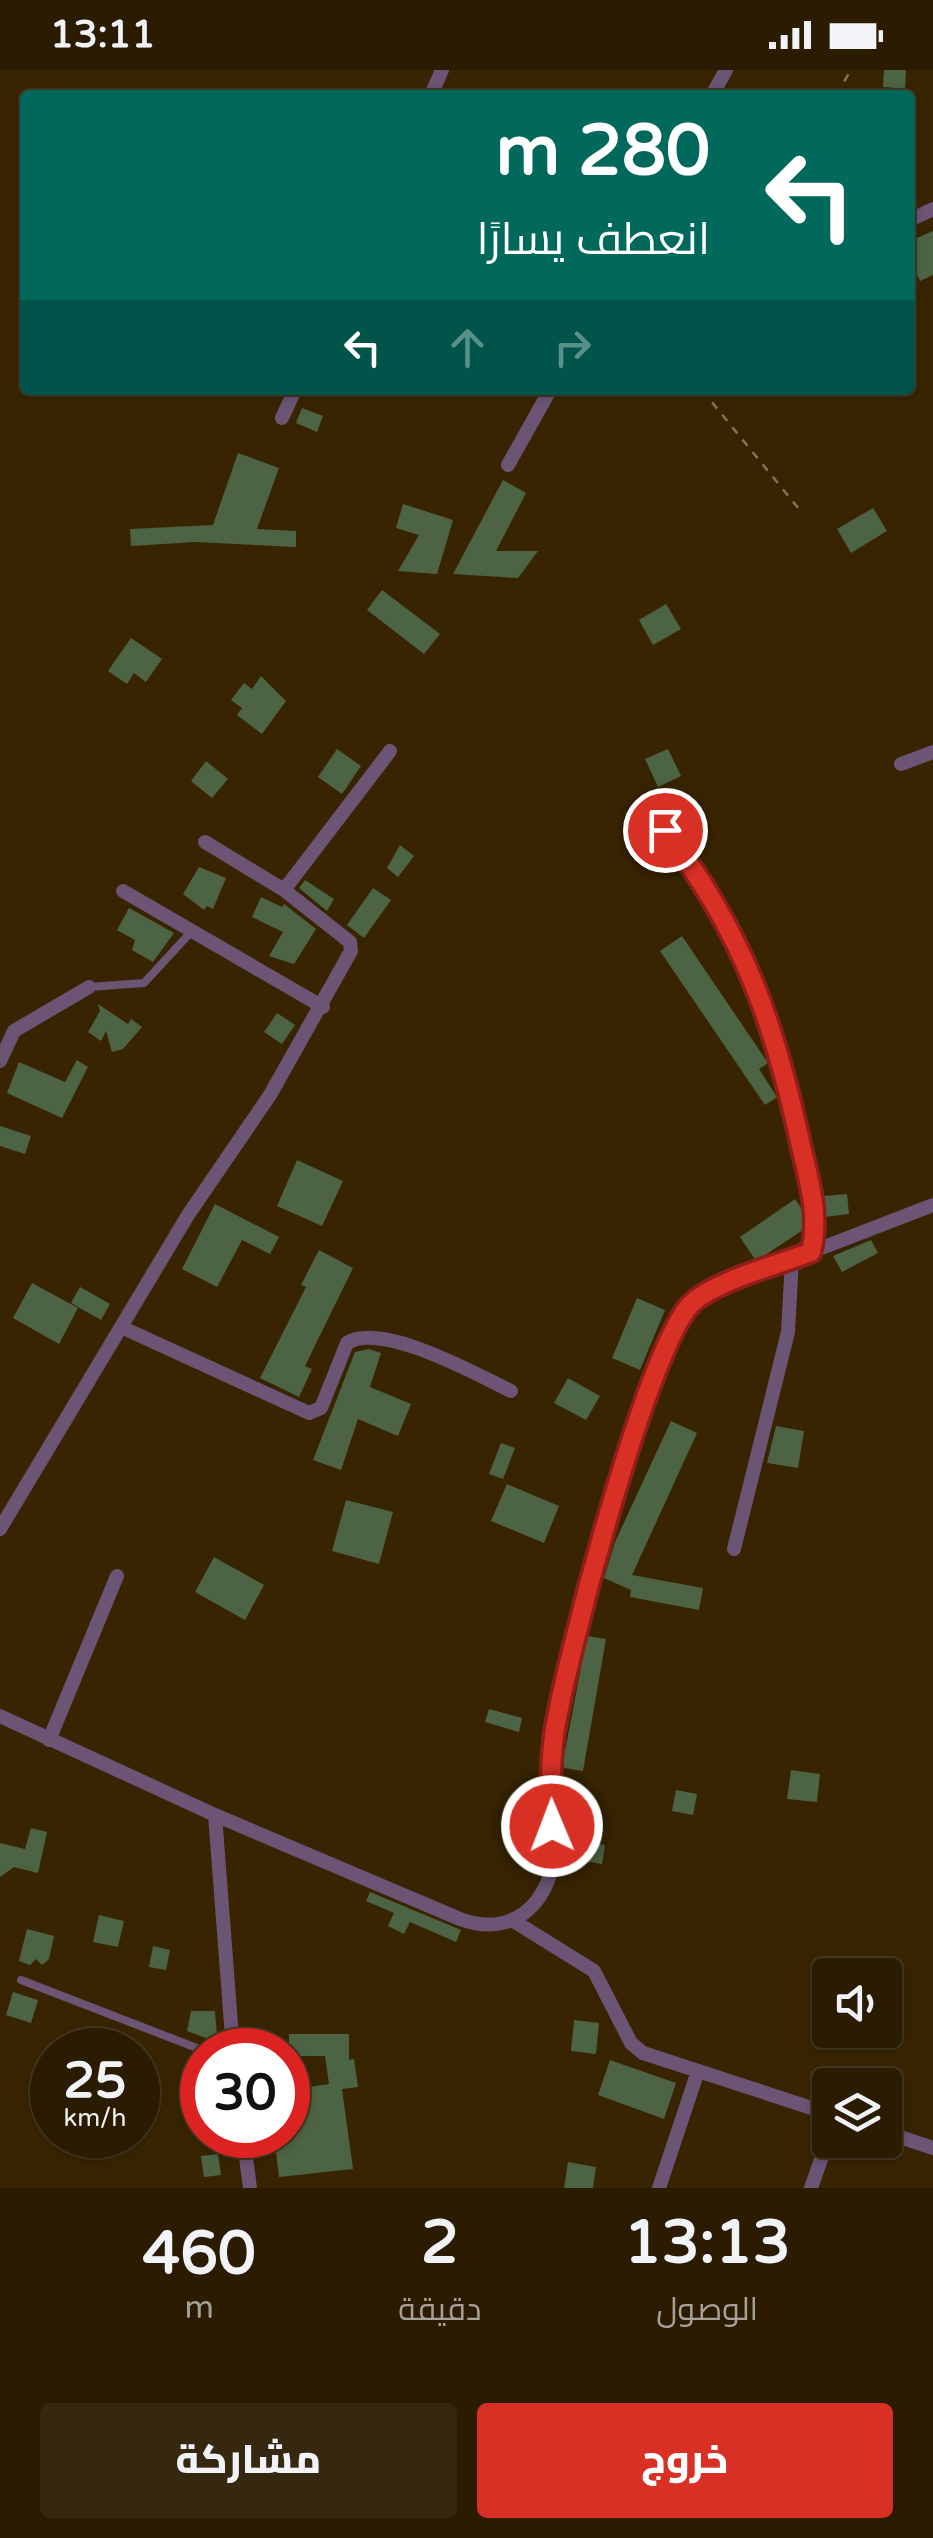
<!DOCTYPE html>
<html lang="ar">
<head>
<meta charset="utf-8">
<style>
  :root { --surface:#2a1b01; --page:#362810; --text:#f1f3f6; --muted:#a5a199; --line:#463923; --accent:#d93025 }
  body { margin:0; font-family:"Varela Round",Cairo,sans-serif; background:var(--page); color:var(--text); direction:rtl; height:100vh; display:flex; flex-direction:column; font-size:38px; white-space:nowrap }
  * { box-sizing:border-box; margin:0 }
  p { font-size:32px; color:var(--muted) }
  .icon { flex:none; width:55px; height:55px; fill:none; stroke:currentColor; stroke-width:2; stroke-linecap:round; stroke-linejoin:round }
  .map { position:relative; height:2118px; overflow:hidden; direction:ltr }
  .side { display:flex; flex-direction:column; background:var(--surface); flex:1 }
  .side>* { flex:none }
  .hud { position:absolute; left:20px; top:20px; width:895px; height:305px; border-radius:10px; box-shadow:0 2px 8px #0004,0 0 0 2px var(--line); direction:rtl; background:#00695c; color:#fff; overflow:hidden }
  .fabs { position:absolute; left:812px; top:1888px; display:grid; gap:20px }
  .fabs a { display:grid; place-items:center; width:90px; height:90px; border-radius:10px; background:var(--surface); box-shadow:0 2px 8px #0004,0 0 0 2px var(--line); font-size:50px }
  .speed { position:absolute; left:30px; top:1958px; display:flex; gap:20px; font-size:50px; font-weight:700; text-align:center }
  .speed>* { display:grid; place-content:center; width:130px; height:130px; border-radius:50%; background:var(--surface); box-shadow:0 2px 8px #0004,0 0 0 2px var(--line); line-height:1 }
  .speed small { font-size:25px; font-weight:400 }
  .speed .limit { border:15px solid #d22; background:#fff; color:#111 }
  .pin { position:absolute; display:grid; place-items:center; width:85px; height:85px; color:#fff; margin:-42px; border:5px solid #fff; border-radius:50%; box-shadow:0 2px 10px #0007 }
  .me { position:absolute; width:110px; margin:-55px; rotate:359deg; stroke-linejoin:round; filter:drop-shadow(0 0 8px #0008) }
  .turn { display:flex; align-items:center; gap:35px; height:210px; padding:0 40px; font-size:45px }
  .turn .icon { width:130px; height:130px; stroke-width:2.5 }
  .turn b { display:block; font-size:70px; line-height:85px }
  .lanes { display:flex; align-items:center; height:95px; padding:0 40px; background:#0003; justify-content:center; gap:50px; direction:ltr }
  .lanes .off { opacity:.35 }
  .eta { display:flex; justify-content:space-evenly; align-items:center; height:170px; text-align:center }
  .eta b { font-size:60px; font-weight:800; line-height:70px }
  .action { display:flex; gap:20px; margin-top:auto; padding:20px 40px }
  .action a { flex:1; height:115px; border-radius:10px; background:var(--accent); color:#fff; font-size:40px; font-weight:800; line-height:115px; text-align:center }
  .action a+a { background:var(--page); color:var(--text) }
  .status { display:flex; justify-content:space-between; align-items:center; height:70px; padding:0 50px; background:var(--surface); direction:ltr }
  .status svg { height:28px; fill:currentColor }
  .map>svg:first-child { display:block }
</style>
</head>
<body>
<div class="status"><b>13:11</b><svg viewBox="0 0 49 12"><path d="M0 12V9h3v3zM5 12V6h3v6zM10 12V3h3v9zM15 12V0h3v12zM26 1h20v11H26zM47 4h2v5h-2z"/></svg></div>
<div class="map">
<svg width="933" height="2118" viewBox="0 0 933 2118">
  <rect width="100%" height="100%" fill="#382401"/>
  <path fill="#4d6444" d="M884,0H906L905,19L883,17Z
    M933,161V205L920,211L910,190V171Z
    M302,338L323,346L317,362L296,353Z
    M238,383L279,398L257,459L296,461V477L195,472L131,476L130,459L213,455Z
    M503,410L526,423L496,481H538L518,508L453,504Z
    M403,434L453,450L437,504L398,501L419,465L396,458Z
    M873,438L887,461L851,483L837,459Z
    M382,520L440,564L424,584L367,540Z
    M666,534L681,559L653,575L639,550Z
    M131,568L162,589L146,612L134,603L127,614L108,601Z
    M261,606L286,631L262,664L237,645L242,638L231,630L244,613L252,619Z
    M337,679L361,696L342,724L318,707Z
    M668,679L681,706L658,717L645,689Z
    M206,691L228,709L212,728L191,711Z
    M400,775L414,786L398,807L387,798Z
    M199,797L226,808L213,839L207,836L204,840L183,824Z
    M305,810L334,829L327,841L299,818Z
    M373,818L391,830L364,868L347,855Z
    M261,827L282,837L284,834L316,859L294,894L269,886L283,862L252,847Z
    M129,838L174,863L153,892L132,880L135,870L117,860Z
    M682,866L768,993L759,999L777,1027L765,1035L660,881Z
    M98,934L128,954L131,949L142,957L123,979L112,982L106,961L101,971L88,962L100,941Z
    M277,943L295,955L282,974L264,962Z
    M77,990L88,997L62,1048L7,1023L19,992L65,1012Z
    M0,1056L31,1066L25,1084L0,1076Z
    M297,1090L343,1111L322,1156L277,1136Z
    M847,1124L849,1144L825,1147L823,1126Z
    M795,1129L803,1141V1160L756,1191L740,1167Z
    M215,1134L279,1167L270,1184L242,1170L217,1217L182,1199Z
    M871,1170L878,1183L842,1202L833,1186Z
    M319,1180L353,1198L305,1296L312,1299L299,1327L260,1308L306,1217L301,1215Z
    M32,1213L78,1238L59,1274L13,1248Z
    M80,1217L110,1234L101,1250L71,1233Z
    M637,1228L665,1240L640,1300L612,1288Z
    M369,1279L381,1283L370,1317L411,1334L398,1366L358,1349L341,1400L313,1390L355,1282Z
    M568,1308L600,1326L586,1350L554,1333Z
    M671,1351L697,1363L632,1505L703,1518L699,1540L630,1527L631,1520L604,1508L615,1472Z
    M776,1356L804,1361L798,1398L767,1393Z
    M501,1373L515,1378L503,1409L489,1404Z
    M507,1414L559,1436L544,1473L491,1451Z
    M346,1430L393,1442L379,1494L332,1481Z
    M214,1487L264,1515L245,1550L195,1522Z
    M587,1566L606,1569L583,1701L564,1698V1686Z
    M489,1639L522,1648L519,1662L485,1652Z
    M791,1700L820,1704L817,1732L787,1729Z
    M676,1720L697,1724L693,1745L672,1741Z
    M31,1758L47,1762L38,1803L14,1797L0,1807V1773L25,1779Z
    M580,1771L605,1775L602,1794L577,1790Z
    M370,1822L461,1860L456,1872L410,1852L404,1864L388,1856L394,1843L366,1831Z
    M99,1845L124,1851L118,1877L93,1872Z
    M27,1859L54,1866L49,1889L42,1895L36,1889L30,1895L19,1891Z
    M153,1876L170,1880L166,1900L149,1897Z
    M13,1922L38,1930L31,1953L6,1945Z
    M191,1941H215L217,1966L211,1970L187,1961Z
    M574,1950L599,1953L596,1984L571,1981Z
    M289,1964H349V1990L354,1989L358,2017L342,2019L353,2099L279,2107L274,2065H288V2020L329,2014L325,1986H289Z
    M610,1990L676,2013L664,2049L598,2025Z
    M218,2084L221,2105L204,2107L201,2086Z
    M568,2092L596,2097L593,2118H564Z"/>
  <g fill="none" stroke-linecap="round" stroke-linejoin="round">
    <path stroke="#837255" stroke-width="2.5" stroke-dasharray="8 8" stroke-linecap="butt" d="M836,25L851,0
      M702,320L799,439"/>
    <path stroke="#6b5474" stroke-width="8" d="M89,917L144,913L191,862
      M21,1910L202,1980"/>
    <path stroke="#6b5474" stroke-width="14" d="M431,25L442,0
      M712,25L726,0
      M910,150L933,139
      M282,348L295,320
      M508,395L550,320
      M901,694L933,682
      M665,760C741,860 773,946 800,1068C808,1106 820,1144 811,1182
      M284,820L390,681
      M123,821L323,937
      M0,991L14,961L89,917
      M121,1257L309,1343L321,1338L347,1273C381,1251 476,1304 511,1321
      M0,1459L188,1145L270,1025L351,881L350,872L284,820L205,772
      M734,1479L788,1262L792,1190
      M0,1646L215,1745L460,1849C497,1863 531,1850 547,1813C563,1775 549,1711 554,1669C563,1599 588,1529 607,1462C626,1397 641,1327 670,1266C679,1246 691,1231 710,1221L933,1135
      M49,1670L117,1506
      M215,1745L233,1980
      M512,1850L594,1901L631,1973L643,1983L830,2044
      M885,2062L933,2078
      M243,2065L250,2118
      M659,2118L698,2001
      M811,2118L830,2064"/>
  </g>
  <g fill="none" stroke-linecap="round" stroke-linejoin="round">
    <g stroke="#8d1f18" stroke-width="25">
      <path id="route" d="M552,1756C550,1726 550,1696 554,1665C565,1593 648,1275 692,1233C717,1210 778,1195 811,1182C820,1146 809,1111 801,1076C774,951 743,863 665,760"/>
    </g>
    <use href="#route" stroke="#d93025" stroke-width="18"/>
  </g>
</svg>
<div class="fabs">
<a><svg class="icon" aria-label="sound" viewBox="0 0 24 24"><path d="M4 9h4l5-4v14l-5-4H4zM17 9q2 3 0 6"/></svg></a>
<a><svg class="icon" aria-label="layers" viewBox="0 0 24 24"><path d="M12 4l9 5-9 5-9-5zM3 14l9 5 9-5"/></svg></a>
</div>
<div class="speed"><div>25<small>km/h</small></div><div class="limit">30</div></div>
<div class="pin" style="left:665px;top:760px;background:#d93025"><svg class="icon" aria-label="arrive" viewBox="0 0 24 24"><path d="M6 21V4h12l-3 4 3 4H6"/></svg></div>
<svg class="me" style="left:552px;top:1756px" viewBox="-20 -20 40 40"><circle r="17" fill="#d93025" stroke="#fff" stroke-width="3"/><path d="M0-11L8 9 0 5-8 9z" fill="#fff"/></svg>
<div class="hud">
<div class="turn"><svg class="icon" aria-label="left" viewBox="0 0 24 24"><path d="M17 20v-9H6M10 6l-5 5 5 5"/></svg><div><b>280 m</b>انعطف يسارًا</div></div>
<div class="lanes"><svg class="icon" aria-label="left" viewBox="0 0 24 24"><path d="M17 20v-9H6M10 6l-5 5 5 5"/></svg><svg class="icon off" aria-label="ahead" viewBox="0 0 24 24"><path d="M12 20V5M6 11l6-6 6 6"/></svg><svg class="icon off" aria-label="right" viewBox="0 0 24 24"><path d="M7 20v-9h11M14 6l5 5-5 5"/></svg></div>
</div>
</div>
<section class="side">
<div class="eta">
<div><b>13:13</b><p>الوصول</p></div>
<div><b>2</b><p>دقيقة</p></div>
<div><b>460</b><p>m</p></div>
</div>
<div class="action"><a>خروج</a><a>مشاركة</a></div>
</section>
</body>
</html>
